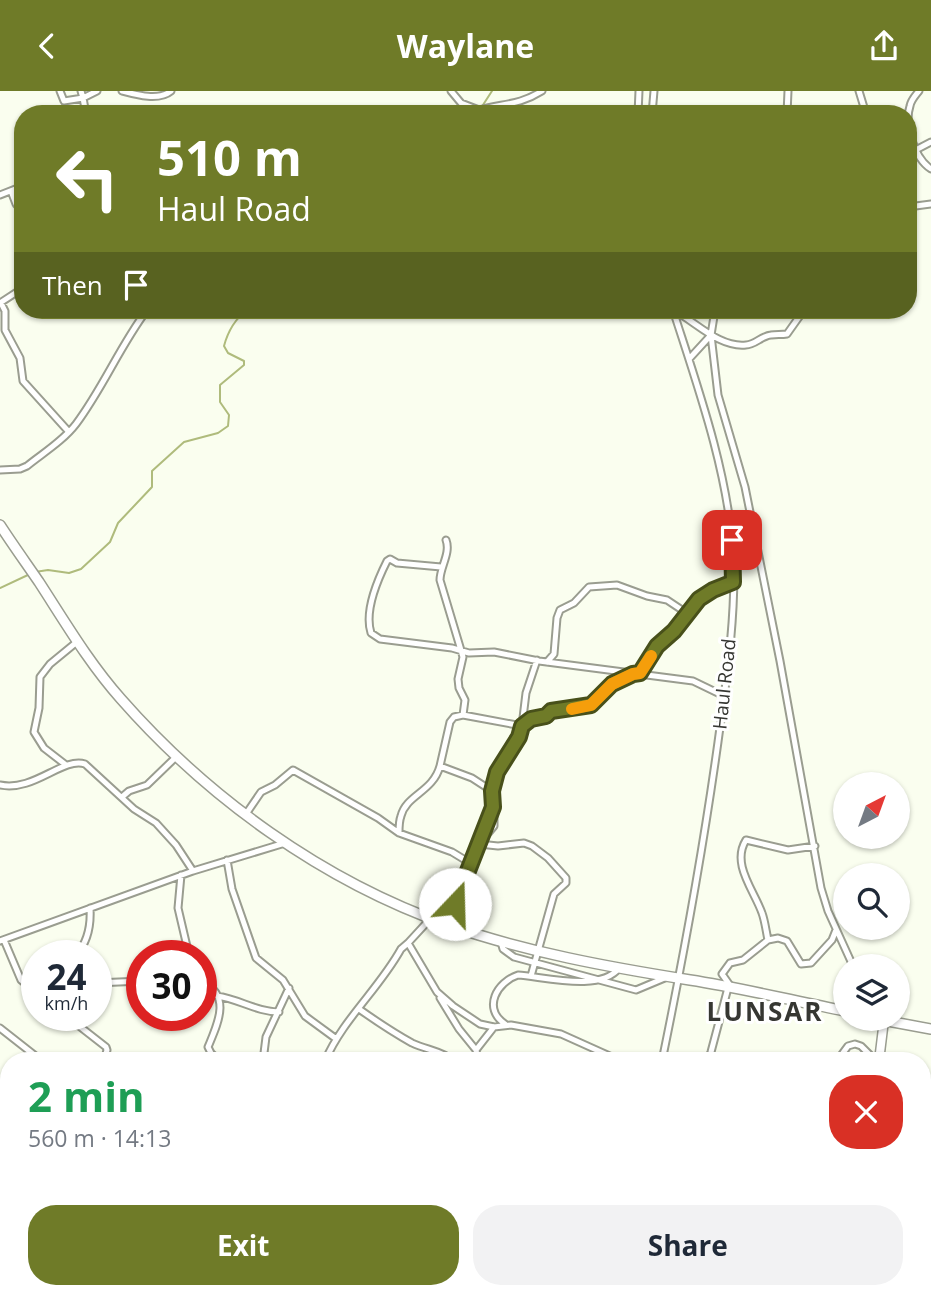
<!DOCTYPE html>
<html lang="en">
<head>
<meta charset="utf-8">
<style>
  :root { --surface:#fff; --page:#f2f2f3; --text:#1f2937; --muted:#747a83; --accent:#6f7b28 }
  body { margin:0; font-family:"Open Sans",sans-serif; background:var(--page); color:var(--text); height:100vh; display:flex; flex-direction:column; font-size:26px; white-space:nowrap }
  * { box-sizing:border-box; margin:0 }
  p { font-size:23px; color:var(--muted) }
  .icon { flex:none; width:38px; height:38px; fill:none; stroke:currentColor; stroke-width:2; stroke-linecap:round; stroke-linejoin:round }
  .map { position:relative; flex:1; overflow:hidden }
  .side { position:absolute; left:0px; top:961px; width:931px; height:247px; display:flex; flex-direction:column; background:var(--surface); border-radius:28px 28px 0 0; box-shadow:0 2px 5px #0004 }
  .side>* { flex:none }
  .hud { position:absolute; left:14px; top:14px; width:903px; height:214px; border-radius:28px; box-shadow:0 2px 5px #0004; background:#6f7b28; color:#fff; overflow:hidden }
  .needle { width:46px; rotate:41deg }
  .tools { position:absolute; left:833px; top:681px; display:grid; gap:14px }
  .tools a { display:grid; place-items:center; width:77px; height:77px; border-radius:50%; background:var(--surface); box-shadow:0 2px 5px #0004; font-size:35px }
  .speed { position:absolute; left:21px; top:849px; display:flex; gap:14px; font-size:35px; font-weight:700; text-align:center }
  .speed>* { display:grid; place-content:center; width:91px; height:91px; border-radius:50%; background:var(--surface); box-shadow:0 2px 5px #0004; line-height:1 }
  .speed small { font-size:18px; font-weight:400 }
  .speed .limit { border:10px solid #d22; background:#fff; color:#111 }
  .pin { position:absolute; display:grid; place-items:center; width:60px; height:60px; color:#fff; margin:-30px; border-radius:14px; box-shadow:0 4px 10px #0006 }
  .me { position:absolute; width:77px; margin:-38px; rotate:21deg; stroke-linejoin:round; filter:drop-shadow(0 0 5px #0008) }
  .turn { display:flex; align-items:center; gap:24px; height:147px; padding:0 28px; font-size:32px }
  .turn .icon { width:91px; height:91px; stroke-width:2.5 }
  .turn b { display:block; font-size:49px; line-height:60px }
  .then { display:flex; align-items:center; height:66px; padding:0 28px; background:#0003; gap:14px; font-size:26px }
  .round { display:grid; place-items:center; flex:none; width:74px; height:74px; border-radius:28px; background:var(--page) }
  .head { display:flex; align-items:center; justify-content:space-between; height:119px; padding:0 28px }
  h1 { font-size:42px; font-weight:700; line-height:52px; color:#1e9e55 }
  .cta { display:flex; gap:14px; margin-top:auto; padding:14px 28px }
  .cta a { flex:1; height:80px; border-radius:28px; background:var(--accent); color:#fff; font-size:28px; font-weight:700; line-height:80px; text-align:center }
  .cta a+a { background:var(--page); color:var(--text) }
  header { display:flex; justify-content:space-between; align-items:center; height:91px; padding:0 28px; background:var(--accent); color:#fff; font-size:32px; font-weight:700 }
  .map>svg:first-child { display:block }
</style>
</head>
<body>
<header><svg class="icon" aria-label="back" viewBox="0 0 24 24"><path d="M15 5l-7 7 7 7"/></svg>Waylane<svg class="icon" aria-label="share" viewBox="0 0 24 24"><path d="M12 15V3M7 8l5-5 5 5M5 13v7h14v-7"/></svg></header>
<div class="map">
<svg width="931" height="1206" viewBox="0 0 931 1206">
  <rect width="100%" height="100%" fill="#fafeef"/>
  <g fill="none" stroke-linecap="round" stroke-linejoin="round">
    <path stroke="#afbb7c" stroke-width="2" d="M481,17L492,0
      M332,219L345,221L349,219
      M35,481L48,479L69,482L81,478L110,451L118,432L152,396V380L184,351L218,342L228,335L229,324L220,311V294L244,274V270L228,262L224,255C228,240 235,228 247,219
      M0,497L30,483"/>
    <g stroke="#9a9d90" stroke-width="9">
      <path id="street" d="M60,0L64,10L83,7L81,0
        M122,0C137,4 159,10 171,0
        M451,0L461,12L479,19C503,12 518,15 542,0
        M859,0L866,23
        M919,0C915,5 911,9 910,15C904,33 914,67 931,78
        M86,23L83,7L97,0
        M638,23L639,0
        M652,23L654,0
        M787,23L788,0
        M908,63L931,51
        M11,100L16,113L23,120
        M0,104L23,95
        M908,116L931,113
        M0,212L23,197
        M1,212L5,220V239L20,267L23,290L69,341
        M673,219C695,230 719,257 746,254C755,254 761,245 771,244C776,243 781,244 787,243L804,219
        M715,219L711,244L718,304L745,396L780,570L821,797L828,820L853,875
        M689,268L711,244
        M0,379L20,378L27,375C43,362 63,350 76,333C103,297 120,255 147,219
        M728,422L738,426L753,440
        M446,449C451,462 440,476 440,489L463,566L458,588L459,597L465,609L463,624
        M441,476L397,472L390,468L387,470C377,490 364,520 371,542L380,548L452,557L469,562L494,561L539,570L693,590L724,605
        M547,571L554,563L557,527L560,519L574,512L589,496L617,494L647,505L667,509L682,519L689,520
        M640,582L657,555L674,540L699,508L713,499L733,491
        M66,674L44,657L34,641L39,617L40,586L50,573L78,550
        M440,675L450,631L454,626L463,624L522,635L531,628L546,625L551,620L591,614L612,592L632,583
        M0,694C34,701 62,666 85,673L134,718L156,732L176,754L193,780
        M122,706L129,700L147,694L177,665
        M246,723L261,701L275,694L293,679L378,727L399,742L452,761L470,772L447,833
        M399,742C399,737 399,730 401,725C406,704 433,701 440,675L472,687L492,700
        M479,753L498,755L524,752L532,755L548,767L566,787V792L554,803L531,885
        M479,753L494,735V693L504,667L521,643L526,602L537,569
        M227,769L232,798L256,867L283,889L305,925L335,947
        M470,772L493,717
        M181,784L178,817L189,864
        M431,827L408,852L437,901L453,915L480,933L494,936L511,934L561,943L621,970
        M4,849L21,889L37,902
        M768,849C766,840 765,830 762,822C754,799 731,773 746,749L788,759L815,755
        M0,850L193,780L285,752
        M501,851L503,858L514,866L636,899L667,886
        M76,864C88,851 91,834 90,817
        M201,890C232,904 218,932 208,956L211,962L220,970
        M96,892L142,890
        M217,905C239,908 257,921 279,921
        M440,907L459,938L476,959L478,970
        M359,918C376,930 394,942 412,952C427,959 442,960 454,970
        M65,924L106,956L107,959L104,970
        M505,933C482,917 497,891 518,884C545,886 601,901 619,877
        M0,937L42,970
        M476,959L494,936
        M263,970L266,946L289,897
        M325,970C343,928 379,898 401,858L408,852
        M662,970C684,863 703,759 718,651C726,592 737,519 733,460C727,378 698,297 673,219
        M707,970L711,961L729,893L722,883L730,872L743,869L768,849L778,847L787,850L801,873L811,872L832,849L836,839
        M837,970L848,955L855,953L861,955L876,970
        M0,1014L4,1016L9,1013
        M922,1150L931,1161
        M261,1199L268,1206
        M362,1199L368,1206
        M408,1199L413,1206
        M483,1199L494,1206
        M747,1199L751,1206
        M161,1206L166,1199
        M371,1206L375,1199
        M615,1206L616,1199
        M718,1206L723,1199
        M927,1206L931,1203"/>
    </g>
    <g stroke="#9a9d90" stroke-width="11">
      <path id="secondary" d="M879,970L884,929
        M922,1022L931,1033"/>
    </g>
    <g stroke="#9a9d90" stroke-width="12">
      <path id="primary" d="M0,434C13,454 26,472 39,491C65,531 89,572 121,608C208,707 323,790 448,834C526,861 608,876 690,889C742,897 794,910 845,920
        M877,928L931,938"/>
    </g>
    <use href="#street" stroke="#fff" stroke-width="5"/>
    <use href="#secondary" stroke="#fff" stroke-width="8"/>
    <use href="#primary" stroke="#fff" stroke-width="9"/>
  </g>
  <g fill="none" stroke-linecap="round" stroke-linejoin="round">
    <g stroke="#48501a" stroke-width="18">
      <path id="route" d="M455,813L493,716L492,700L497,681L519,646L522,635L531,628L546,625L551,620L591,614L612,593L633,583L640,582L657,555L674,540L699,508L713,499L733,491L732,449"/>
    </g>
    <use href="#route" stroke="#6f7b28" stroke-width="12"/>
    <path stroke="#f59e0b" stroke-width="12" d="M572,618L591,614L612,593L633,583L640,582L651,565"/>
  </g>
  <g text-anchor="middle" stroke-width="6" stroke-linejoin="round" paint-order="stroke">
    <g font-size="19" fill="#363732" stroke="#fff">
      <text transform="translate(724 593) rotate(-84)" y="7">Haul Road</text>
    </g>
    <g font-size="26" font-weight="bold" letter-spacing="2" fill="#363732" stroke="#fff">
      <text x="765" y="930">LUNSAR</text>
    </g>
  </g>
</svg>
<div class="tools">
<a><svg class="needle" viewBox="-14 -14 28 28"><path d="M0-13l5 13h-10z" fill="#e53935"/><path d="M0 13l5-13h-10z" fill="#747a83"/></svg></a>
<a><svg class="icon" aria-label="search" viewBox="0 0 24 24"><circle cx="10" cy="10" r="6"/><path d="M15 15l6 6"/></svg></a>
<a><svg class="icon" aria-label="layers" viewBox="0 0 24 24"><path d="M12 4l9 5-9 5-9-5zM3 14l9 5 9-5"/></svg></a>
</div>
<div class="speed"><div>24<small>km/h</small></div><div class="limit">30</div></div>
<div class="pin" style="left:732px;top:449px;background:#d93025"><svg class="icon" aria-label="arrive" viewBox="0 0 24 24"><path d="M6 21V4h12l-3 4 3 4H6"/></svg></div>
<svg class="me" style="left:455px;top:813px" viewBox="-20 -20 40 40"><circle r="19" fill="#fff"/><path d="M0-13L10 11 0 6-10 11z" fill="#6f7b28"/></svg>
<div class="hud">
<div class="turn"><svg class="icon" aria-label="left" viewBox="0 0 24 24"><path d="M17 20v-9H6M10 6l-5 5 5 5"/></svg><div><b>510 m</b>Haul Road</div></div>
<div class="then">Then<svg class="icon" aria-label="arrive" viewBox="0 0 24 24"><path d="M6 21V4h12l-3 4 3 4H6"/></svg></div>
</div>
<section class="side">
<div class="head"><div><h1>2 min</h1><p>560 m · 14:13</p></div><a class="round" style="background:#d93025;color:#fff"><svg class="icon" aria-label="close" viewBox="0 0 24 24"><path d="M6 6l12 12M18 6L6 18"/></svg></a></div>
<div class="cta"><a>Exit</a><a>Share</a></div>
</section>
</div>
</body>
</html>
